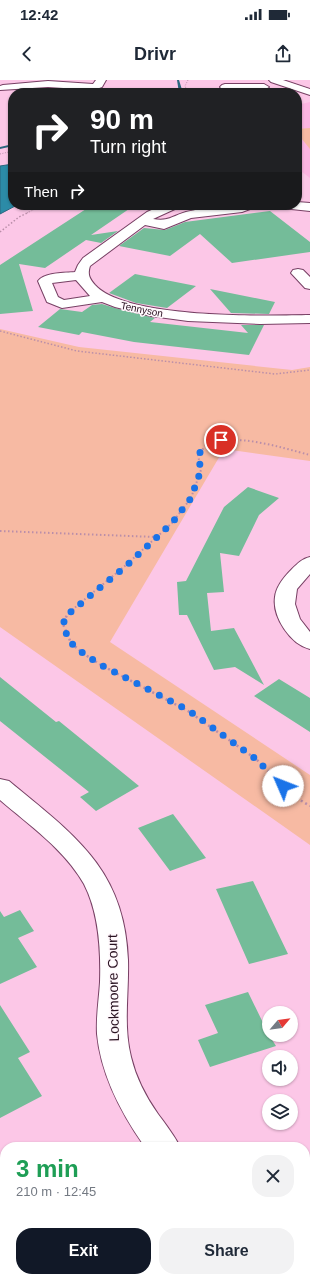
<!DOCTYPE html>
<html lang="en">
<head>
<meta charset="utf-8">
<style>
  :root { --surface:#fff; --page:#f2f2f3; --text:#1f2937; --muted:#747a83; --accent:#111827 }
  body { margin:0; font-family:Helvetica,sans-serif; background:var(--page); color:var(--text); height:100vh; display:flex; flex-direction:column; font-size:15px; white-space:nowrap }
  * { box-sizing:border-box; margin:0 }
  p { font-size:13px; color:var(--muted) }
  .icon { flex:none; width:22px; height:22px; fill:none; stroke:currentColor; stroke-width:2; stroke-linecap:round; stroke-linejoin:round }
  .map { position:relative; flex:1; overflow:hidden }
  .sheet { position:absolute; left:0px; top:1062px; width:310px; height:140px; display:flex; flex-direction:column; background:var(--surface); border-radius:16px 16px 0 0; box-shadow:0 1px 3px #0004 }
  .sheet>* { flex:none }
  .guide { position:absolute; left:8px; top:8px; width:294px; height:122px; border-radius:16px; box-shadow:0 1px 3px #0004; background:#202124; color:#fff; overflow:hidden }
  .needle { width:26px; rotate:61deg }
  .buttons { position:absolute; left:262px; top:926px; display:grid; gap:8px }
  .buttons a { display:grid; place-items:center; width:36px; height:36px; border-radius:50%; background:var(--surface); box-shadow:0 1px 3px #0004; font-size:20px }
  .pin { position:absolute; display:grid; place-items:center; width:34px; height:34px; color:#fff; margin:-17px; border:2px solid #fff; border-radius:50%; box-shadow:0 1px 4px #0007 }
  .me { position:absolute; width:44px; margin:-22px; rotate:314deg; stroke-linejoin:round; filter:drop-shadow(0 0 3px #0008) }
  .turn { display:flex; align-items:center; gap:14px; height:84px; padding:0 16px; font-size:18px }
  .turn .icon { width:52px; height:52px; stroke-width:2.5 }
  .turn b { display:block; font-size:28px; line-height:34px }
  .then { display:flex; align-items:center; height:38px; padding:0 16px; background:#0003; gap:8px; font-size:15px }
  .round { display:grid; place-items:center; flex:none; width:42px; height:42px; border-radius:16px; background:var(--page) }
  .headline { display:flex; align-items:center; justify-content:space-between; height:68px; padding:0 16px }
  h1 { font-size:24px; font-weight:700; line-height:30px; color:#1e9e55 }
  .button { display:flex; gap:8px; margin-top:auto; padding:8px 16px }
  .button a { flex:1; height:46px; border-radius:16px; background:var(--accent); color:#fff; font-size:16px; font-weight:700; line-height:46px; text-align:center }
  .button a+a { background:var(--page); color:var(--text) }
  .status { display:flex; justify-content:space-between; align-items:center; height:28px; padding:0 20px; background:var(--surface); direction:ltr }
  .status svg { height:11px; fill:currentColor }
  header { display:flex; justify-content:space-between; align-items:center; height:52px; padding:0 16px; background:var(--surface); font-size:18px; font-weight:700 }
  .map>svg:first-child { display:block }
</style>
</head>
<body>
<div class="status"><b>12:42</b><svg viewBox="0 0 49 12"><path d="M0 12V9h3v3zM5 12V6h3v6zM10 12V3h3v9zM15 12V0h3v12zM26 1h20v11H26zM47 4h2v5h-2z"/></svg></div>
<header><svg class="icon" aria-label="back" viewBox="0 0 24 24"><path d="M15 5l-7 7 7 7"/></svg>Drivr<svg class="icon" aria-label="share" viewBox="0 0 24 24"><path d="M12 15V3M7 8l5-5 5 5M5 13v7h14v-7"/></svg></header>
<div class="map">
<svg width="310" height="1202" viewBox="0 0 310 1202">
  <rect width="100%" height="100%" fill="#fcc7e7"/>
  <path fill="#fcb5e1" d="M310,22V98L297,88V25Z"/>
  <path fill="#f7baa3" d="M310,48V69L297,53V49Z
    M0,249L79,267L292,290L310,287V381L224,369L110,562L310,695V765L0,547Z"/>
  <path fill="#2c8ba7" stroke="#2b677f" d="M13,84V125H17L0,134V86Z"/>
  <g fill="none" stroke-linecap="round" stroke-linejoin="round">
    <path fill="#2b677f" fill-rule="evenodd" d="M177,0H179L183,13H179Z
      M13,64V66L0,69V67Z"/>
  </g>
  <path fill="#74bc99" d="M94,125H106L129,129L91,155L118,151L101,163L86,160L45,188L19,184L33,231L0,234V185L86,129H88Z
    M270,131L310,162V172L232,183L200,154L170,176L119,166L144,148L165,150L185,142Z
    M135,194L196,206L167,228L136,223L109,213Z
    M210,209L275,222L269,234L231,233Z
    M102,224L115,228L155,238L150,242L248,253L241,245H264L249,275L134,262L82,252L79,255L38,247L60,229L82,232L92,225Z
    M248,407L279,418L259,435L239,476L220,473L224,512L207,513L211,551L234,548L264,605L235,587L214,590L187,535H179L177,502L186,501L224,427Z
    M0,597L56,642L59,641L139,706L96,731L80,717L89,712L0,641Z
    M279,599L310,618V652L254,616Z
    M173,734L206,778L170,791L138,748Z
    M253,801L288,874L249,884L216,809Z
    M20,830L34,851L18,858L37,887L0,904V831L4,837Z
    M248,912L269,955L276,966L210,987L198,960L218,953L205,925Z
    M0,925L30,972L18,978L42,1016L0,1038Z"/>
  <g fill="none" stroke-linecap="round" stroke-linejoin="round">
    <g stroke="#774064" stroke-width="2">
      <path id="minor" d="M96,0H106L102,7L94,10L48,7L0,10V6L3,5L48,1L93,4Z
        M269,0H283L310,9V15L271,2Z
        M225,4H264L269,7L264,10L222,9L220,7L222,5Z
        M297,122L310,123V131L282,128L280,125H297Z
        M163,125H179L177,128L153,139C168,142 172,136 186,132C198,129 242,122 252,126L250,129L242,132L191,138L164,149L145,145L90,186C87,195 90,199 95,205C126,239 264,236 310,235V243L260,244L188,241L151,236L115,227L102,222L62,228L47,222L38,201C45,192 65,193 75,192L78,185L83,178L147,132ZM76,200L90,216L64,220L58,217L52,203Z
        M298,189L303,190L310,197V209L305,208L291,193L293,190Z
        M310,477V494L297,509L295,524L300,539L310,552V569C291,565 272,537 275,517C276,506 285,496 292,489C298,483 302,479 310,477Z
        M0,699L9,701C73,754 125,789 128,880C129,913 123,945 131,977C136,998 146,1017 158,1034C166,1045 174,1055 180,1067H145C121,1033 101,995 97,954C96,936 99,919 100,902C101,870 99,833 84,804C65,770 29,745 0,720Z
        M305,1179L310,1181V1202H290L288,1197H305Z"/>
    </g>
    <path stroke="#ba8ea9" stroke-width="1" stroke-dasharray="1 1.5" stroke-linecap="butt" d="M188,0L185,6L188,13
      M0,74L13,71
      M27,133L43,125"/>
    <path stroke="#ba8ea9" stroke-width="1.5" stroke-dasharray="1.5 2" stroke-linecap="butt" d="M0,152L19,137L29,132
      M0,251L77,271L275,294L310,290"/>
    <path stroke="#ba8ea9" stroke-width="2" stroke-dasharray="1.5 2.5" stroke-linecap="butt" d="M0,451L156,457
      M72,530L126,485L172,443L191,418L201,390L198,375C201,372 203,368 206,366C233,351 282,368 310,375"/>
    <path stroke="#ba8ea9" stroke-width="2.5" stroke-dasharray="2 3" stroke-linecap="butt" d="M74,529L67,535L63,544L71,563L84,574L101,585L188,631L256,679L292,715L310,726"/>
    <use href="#minor" fill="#fff" fill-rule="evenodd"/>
  </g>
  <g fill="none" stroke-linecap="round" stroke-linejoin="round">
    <path stroke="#1a73e8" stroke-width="7" stroke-dasharray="0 12.6" d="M221,360L205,366L198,375L201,390L191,418L172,443L126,486L67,535L63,544L66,553L71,563L84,574L101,585L188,630L256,679L283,706"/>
  </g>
  <g text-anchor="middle" stroke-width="3" stroke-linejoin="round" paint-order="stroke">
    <g font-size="10" fill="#291221" stroke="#fff8fc">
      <text transform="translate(142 229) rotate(11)" y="4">Tennyson</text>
    </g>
    <g font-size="14" fill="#291221" stroke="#fff8fc">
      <text transform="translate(113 908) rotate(-91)" y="5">Lockmoore Court</text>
    </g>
  </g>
</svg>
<div class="buttons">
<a><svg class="needle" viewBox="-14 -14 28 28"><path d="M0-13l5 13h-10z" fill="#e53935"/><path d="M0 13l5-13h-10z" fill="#747a83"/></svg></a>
<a><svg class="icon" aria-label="sound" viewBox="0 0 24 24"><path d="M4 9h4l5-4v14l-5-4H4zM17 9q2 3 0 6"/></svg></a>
<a><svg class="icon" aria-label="layers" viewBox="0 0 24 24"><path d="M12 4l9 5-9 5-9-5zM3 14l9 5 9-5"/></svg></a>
</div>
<div class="pin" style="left:221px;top:360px;background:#d93025"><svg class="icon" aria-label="arrive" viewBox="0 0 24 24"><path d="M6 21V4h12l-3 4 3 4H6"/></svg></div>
<svg class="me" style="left:283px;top:706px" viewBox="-20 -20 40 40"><circle r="19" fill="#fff"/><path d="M0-13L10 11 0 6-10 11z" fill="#1a73e8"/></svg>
<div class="guide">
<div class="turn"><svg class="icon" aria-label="right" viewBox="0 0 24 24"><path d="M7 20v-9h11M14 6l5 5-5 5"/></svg><div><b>90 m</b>Turn right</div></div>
<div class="then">Then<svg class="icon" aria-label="right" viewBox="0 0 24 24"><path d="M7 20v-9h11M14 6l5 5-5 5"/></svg></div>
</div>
<section class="sheet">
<div class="headline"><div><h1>3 min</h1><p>210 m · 12:45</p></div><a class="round"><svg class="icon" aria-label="close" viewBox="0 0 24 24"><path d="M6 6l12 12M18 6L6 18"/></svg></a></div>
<div class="button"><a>Exit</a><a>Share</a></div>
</section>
</div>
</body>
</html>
